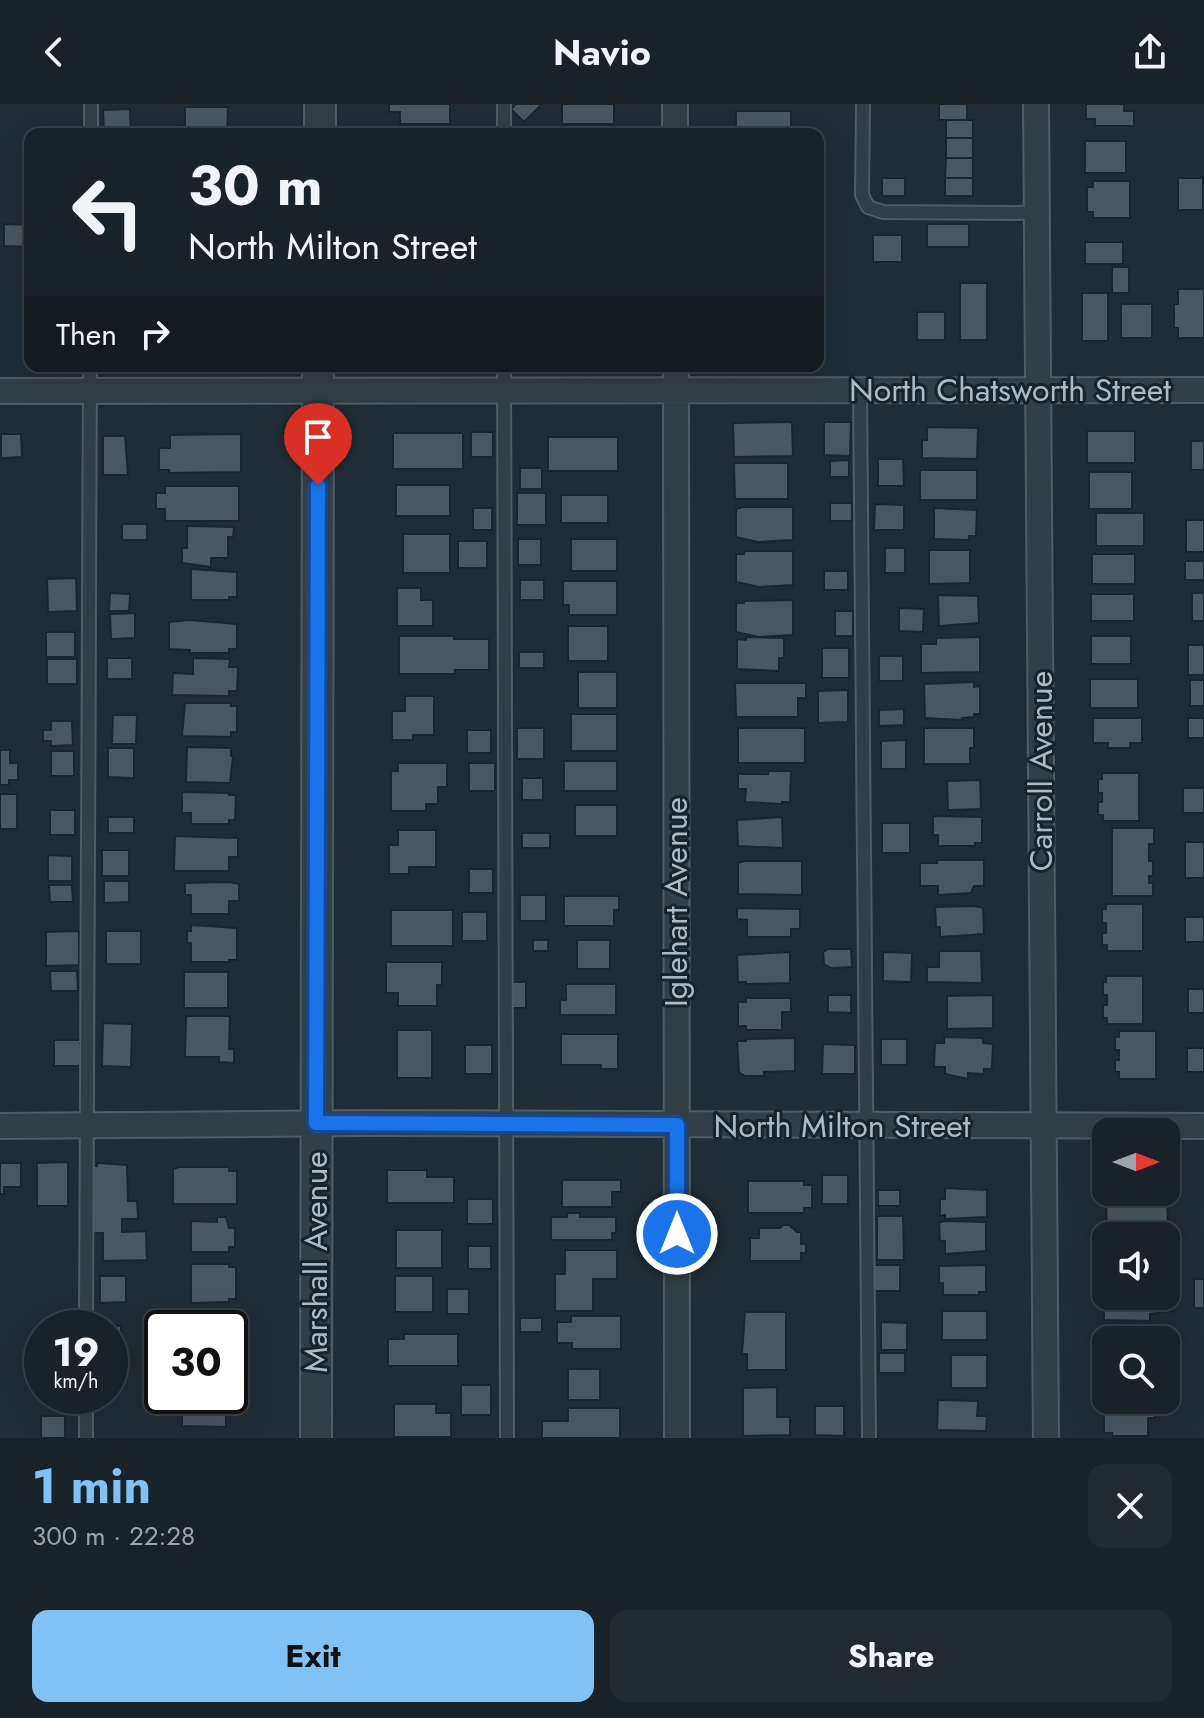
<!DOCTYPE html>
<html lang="en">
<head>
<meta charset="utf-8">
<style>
  :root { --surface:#182228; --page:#212a30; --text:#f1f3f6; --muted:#9fa4a8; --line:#363f45; --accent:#80c2f6 }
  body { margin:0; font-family:Jost,sans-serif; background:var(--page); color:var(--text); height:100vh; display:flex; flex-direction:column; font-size:30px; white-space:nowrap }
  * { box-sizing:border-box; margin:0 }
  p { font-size:26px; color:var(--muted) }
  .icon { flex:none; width:44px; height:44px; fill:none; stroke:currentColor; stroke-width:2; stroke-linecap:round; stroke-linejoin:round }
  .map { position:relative; height:1334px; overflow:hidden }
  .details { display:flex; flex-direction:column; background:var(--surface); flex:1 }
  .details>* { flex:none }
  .hud { position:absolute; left:24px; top:24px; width:800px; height:244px; border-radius:16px; box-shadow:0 8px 32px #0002,0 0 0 2px var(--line); background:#182228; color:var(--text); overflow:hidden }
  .needle { width:52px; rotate:90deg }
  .fabs { position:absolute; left:1092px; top:1014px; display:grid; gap:16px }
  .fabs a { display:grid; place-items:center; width:88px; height:88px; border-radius:16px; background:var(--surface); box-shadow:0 8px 32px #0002,0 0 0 2px var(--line); font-size:40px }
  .speed { position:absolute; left:24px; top:1206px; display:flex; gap:16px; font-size:40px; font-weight:700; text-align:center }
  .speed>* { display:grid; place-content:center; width:104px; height:104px; border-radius:50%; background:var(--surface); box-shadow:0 8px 32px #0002,0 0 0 2px var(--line); line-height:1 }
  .speed small { font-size:20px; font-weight:400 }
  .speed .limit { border:4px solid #111; border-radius:12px; background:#fff; color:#111 }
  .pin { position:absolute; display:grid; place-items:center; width:68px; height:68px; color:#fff; margin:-82px -34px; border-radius:50% 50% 50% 0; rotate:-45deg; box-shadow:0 0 8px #0007 }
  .pin .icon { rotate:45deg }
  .me { position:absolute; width:88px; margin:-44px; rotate:0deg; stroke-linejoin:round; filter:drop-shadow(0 0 6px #0008) }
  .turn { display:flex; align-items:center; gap:28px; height:168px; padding:0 32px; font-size:36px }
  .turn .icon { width:104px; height:104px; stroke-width:2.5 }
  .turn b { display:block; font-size:56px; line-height:68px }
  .then { display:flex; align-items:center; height:76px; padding:0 32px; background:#0003; gap:16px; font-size:30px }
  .round { display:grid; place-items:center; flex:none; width:84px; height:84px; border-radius:16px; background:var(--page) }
  .head { display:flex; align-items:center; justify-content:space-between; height:136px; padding:0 32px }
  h1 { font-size:48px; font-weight:700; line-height:60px; color:var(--accent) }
  .cta { display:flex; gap:16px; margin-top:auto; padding:16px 32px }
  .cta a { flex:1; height:92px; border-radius:16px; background:var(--accent); color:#111; font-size:32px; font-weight:700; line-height:92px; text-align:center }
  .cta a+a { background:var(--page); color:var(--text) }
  header { display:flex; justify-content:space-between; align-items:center; height:104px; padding:0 32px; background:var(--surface); font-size:36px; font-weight:700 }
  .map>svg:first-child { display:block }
</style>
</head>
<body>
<header><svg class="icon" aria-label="back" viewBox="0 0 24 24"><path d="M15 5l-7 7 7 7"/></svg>Navio<svg class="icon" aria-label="share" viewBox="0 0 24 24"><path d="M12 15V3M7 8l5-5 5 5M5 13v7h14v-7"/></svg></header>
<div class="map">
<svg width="1204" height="1334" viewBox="0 0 1204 1334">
  <rect width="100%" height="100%" fill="#202d36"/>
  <path fill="#485862" stroke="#1b252d" stroke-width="2" d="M389,0H450V20H400V8H389Z
    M516,0H540L541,1L524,18L511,5Z
    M562,0H614V20H562Z
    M939,0H967V16H939Z
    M1086,0H1124V7H1134V22H1095V15H1086Z
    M185,3H228L227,30H178V22H185Z
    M130,5L131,30H104L103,6Z
    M736,7H791V30H736Z
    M946,16H973V34H946Z
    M946,34H973V54H946Z
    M1085,37H1126V69H1085Z
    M946,54H973V74H945Z
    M882,74H905V92H882Z
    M945,74H973V92H945Z
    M1178,74H1203V106H1178Z
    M1093,77H1130V114H1093V108H1087V83H1093Z
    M4,120L30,121V143L4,142Z
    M927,120H969V143H927Z
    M873,131H902V158H873Z
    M1085,138H1123V160H1085Z
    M1112,163H1129V189H1112Z
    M960,179H987V236H960Z
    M1178,185H1204V234H1178V224H1174V200H1178Z
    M1082,189H1108V237H1082Z
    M1121,200H1152V234H1121Z
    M917,208H945V236H917Z
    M792,318L793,352L734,353L733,319Z
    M824,318H851L850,352L824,351Z
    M927,323L978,324L977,355L922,354V336H927Z
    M1087,327H1135V359H1087Z
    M471,328H493V353H471Z
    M393,329H463V365H393Z
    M1,330H21L22,353L1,354Z
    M241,330V368L169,369V366H159V344H170V331Z
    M103,332H125L128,371H103Z
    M548,333H618V367H548Z
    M1191,337H1204V366H1191Z
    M878,355H903L904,382H878Z
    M849,356V373H830V357Z
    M734,359H788V395H735Z
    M520,364H542V385H520Z
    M920,366H977V396H920Z
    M1089,368H1132V405H1089Z
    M396,381H450V412H396Z
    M165,382H239V417H165V405H156V389H165Z
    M517,389H546V421H517Z
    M561,391H608V419H561Z
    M830,399H852V417H830Z
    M875,400L904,401V426H874Z
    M744,403H793V436L758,438L736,433V405Z
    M473,404H492V426H473Z
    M934,404L977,406L976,432H969V436L934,435Z
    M1096,409H1144V442H1096Z
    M1186,416H1204V448H1186Z
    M122,420H147V436H122Z
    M187,422L234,423L233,433H228V454H211V463L182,459V444H187Z
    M403,430H450V469H403Z
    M518,435H541V461H518Z
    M571,435H617V467H571Z
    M458,437H487V464H458Z
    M885,444H905V469H885Z
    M929,446H970V479L929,480Z
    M744,447H793V481L759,483L736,478V450H744Z
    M1092,450H1135V480H1092Z
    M1185,457H1204V476H1185Z
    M191,465L237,468V493H229V496H191Z
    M824,467H848V486H824Z
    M76,474L77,507L48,508L47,475Z
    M520,476H544V496H520Z
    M563,477H617V511H569V501H563Z
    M397,484H421V496H433V522H397Z
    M110,489L130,490L129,507H109Z
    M1192,489H1204V517H1192Z
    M1091,490H1134V517H1091Z
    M938,491L978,492L979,519L939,522Z
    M793,496V531L759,533L736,528V499H744V497Z
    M899,504L924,505L923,528L899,527Z
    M835,507H853V532H835Z
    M135,509V534L111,535L110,510Z
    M190,516L237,520V545H229V549H190V546L169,545V518Z
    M568,522H608V557H568Z
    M46,528H75V553H46Z
    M399,532H454V535H489V566H455V570H399Z
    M1091,532H1131V560H1091Z
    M746,533L784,534V554H779V567L737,565V535L746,536Z
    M980,533V568L921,569V540H936V534Z
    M1188,541H1204V571H1188Z
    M822,544H849V574H822Z
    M519,548H544V564H519Z
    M879,552H903V577H879Z
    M107,554H132V575H107Z
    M193,554L230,555L229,563H238L237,587H229V592L172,591L173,569L193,570Z
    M47,555H77V580H47Z
    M578,568H617V604H578Z
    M1090,575H1138V604H1090Z
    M1190,576H1204V602H1190Z
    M974,578V583L980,582V610H974V613L962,614L963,616L925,614L924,580Z
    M735,579H806V594H798V613H736Z
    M848,586V618L818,619V587Z
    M405,592H434V631H413V636H392V607H405Z
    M185,599H231V602H237V628H231V633L182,632Z
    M904,605V621L879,622V606Z
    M571,610H617V647H571Z
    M113,611H137L136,640H112Z
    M1093,614H1142V639H1130V644H1108V639H1093Z
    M1188,614H1204V634H1188Z
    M51,617H72L73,641L51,642V637H43V626H51Z
    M517,624H544V655H517Z
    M738,624H805V659H738Z
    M924,624H974V644H970V660H924Z
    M467,626H491V649H467Z
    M906,636V665H881V637Z
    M187,643L231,644V652H233L230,679L186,678Z
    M108,644H134V674L108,673Z
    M0,646H10V659H18V676H9V681H0Z
    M51,647H74V672H51Z
    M564,657H617V687H564Z
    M398,659H447V683H438V700H426V707H391V667H398Z
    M469,659H495V687H469Z
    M768,667H791L790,698H782V700L745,698L746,685H738V670H768Z
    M1102,669H1139V717H1103V711H1098V698H1102V689H1098V675H1102Z
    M522,674H543V696H522Z
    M980,676L981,705L948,706L947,677Z
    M1183,684H1204V709H1183Z
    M182,688L229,689V691H236L235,716H229V720H191V709H182Z
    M0,690H17V725H0Z
    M575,701H617V732H575Z
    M50,706H75V731H50Z
    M933,712L982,713V739H975V742H938V731H933Z
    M108,713H134V729H108Z
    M782,713L783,744L738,742L737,716Z
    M882,719H910V749H882Z
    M1112,724H1154V740H1149V757H1153V772H1149V779H1153V792H1112Z
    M398,726H436V763H409V770H389V741H398Z
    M522,729H550V744H522Z
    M175,732L238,734V753H229V767H174Z
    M1185,738H1204V774H1185Z
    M102,746H129V772H102Z
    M48,751L72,752V777H48Z
    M937,756H984V782H974L971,789L938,791V782H920V759H937Z
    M745,757H802V791L738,790V759Z
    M469,765H493V789H469Z
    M104,777H129V798L104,799Z
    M229,778L239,780V797H229V810H191V791H185V779Z
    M49,781H72L73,798H50Z
    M520,791H546V817H520Z
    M564,792H619V806H614V822H564Z
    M1106,800H1143V847H1107V841H1102V829H1106V819H1102V805H1106Z
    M975,802L983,804L984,830L940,833V823H936L935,803Z
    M737,804L800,805V825H791V833H747V816L737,815Z
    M391,806H453V842H391Z
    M462,808H487V837H462Z
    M1185,813H1204V838H1185Z
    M191,821L237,824V856H229V858H191V839H187V827H191Z
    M79,827V861L46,862V828Z
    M106,827H141V860H106Z
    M533,836H548V847H533Z
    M577,836H610V865H577Z
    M828,845H851L852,863L831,864L824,860L823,848Z
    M939,847H981L982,879L927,878V863H939Z
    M790,848V879L746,880V878H738L737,851Z
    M883,848L912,849L911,878L883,877Z
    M386,858H442V881H437V902H398V889H386Z
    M50,867H77L78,887H51Z
    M184,868H228V904H184Z
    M1106,872H1143V920H1107V914H1103V901H1107V891H1103V878H1106Z
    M511,878H526V904H511Z
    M566,880H616V911H560V896H566Z
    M1188,885H1204V909H1188Z
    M828,891H851V909L828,908Z
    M993,891V924L947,925V892Z
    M746,894H791V908H782V926H746V922H738V898H746Z
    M186,912H230L229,945H234V959L219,958V953H185Z
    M103,919L132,920L131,963L102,962Z
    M397,926H432V974H397Z
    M1119,927H1156V975H1119V968H1115V956H1119V946H1115V933H1119Z
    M561,930H618V965H601V961H561Z
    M944,933L983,934V939L993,940L992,965H984V970L968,969V975L945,970V963H934L935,939H944Z
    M795,934V967L764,968V972H745L739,968L737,937H746V935Z
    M881,935H907V961H881Z
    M54,936H80V962H54Z
    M823,940L855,941V970H822Z
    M465,941H492V970H465Z
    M1187,944H1204V968H1187Z
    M68,1058V1102H37V1059Z
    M0,1059H21V1083H4V1090H0Z
    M97,1059L127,1061L128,1097H137L138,1115H122V1128L146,1127L147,1156L103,1157V1129H92L90,1062H97Z
    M179,1063H229V1067H237V1100H173V1065Z
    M387,1066H427V1073H454V1099H387Z
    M822,1071H848V1100H822Z
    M562,1076H621V1088H612V1103H562Z
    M748,1077H804V1081H812V1104H804V1109H748Z
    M945,1084L987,1086V1113L945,1115V1111L940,1112V1095H945Z
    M878,1086H900V1102H878Z
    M1161,1093V1101H1167L1168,1117H1161V1126L1107,1127L1106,1094Z
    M467,1095H493V1120H467Z
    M567,1109H580V1113H616V1129H612V1136H551V1113H567Z
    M877,1112H903L904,1156H877Z
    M217,1113H226L229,1124H235V1143H229V1148H191V1117L217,1118Z
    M944,1117L986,1118V1147L945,1150V1137H940L939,1119Z
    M783,1121H789L797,1128H801V1140H806V1149H801V1157H750V1134H759V1124H780Z
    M396,1126H442V1164H396Z
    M468,1142H491V1165H468Z
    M565,1146H617V1175H593V1207H555V1170H565Z
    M191,1160H229V1163H236V1195H229V1198L191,1199Z
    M874,1161H900V1187H874Z
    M986,1161V1188H979V1191H943V1179H939V1162Z
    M100,1172H126V1198L100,1199Z
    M395,1172H433V1208H395Z
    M1194,1175H1204V1204H1194Z
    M1104,1183H1106V1192H1166V1186H1174L1173,1207L1150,1210V1217L1104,1216Z
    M447,1185H469V1210H447Z
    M191,1206L235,1208V1234H230V1224H179V1219H191Z
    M942,1207H987V1236H942Z
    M745,1208H786V1266H747V1250H742Z
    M571,1212H621V1245H572V1239H557V1218H571Z
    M520,1214H542V1228H520Z
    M881,1218L907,1219V1246H881Z
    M100,1221L121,1222V1249H110V1224H100Z
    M404,1230H458V1262H388V1235H404Z
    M879,1249H905V1269H879Z
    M951,1251H987V1284H951Z
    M568,1265H600V1296H568Z
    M461,1281H491V1311H461Z
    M777,1283V1313H790V1331L743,1332V1284Z
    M182,1292H226V1323L182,1322Z
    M938,1296L978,1297L977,1312H987L986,1327L937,1326Z
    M394,1300H436V1309H451V1333H394Z
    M1113,1300L1155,1302V1314H1148V1332H1112V1329H1104V1303H1112Z
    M815,1302H844V1332L815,1331Z
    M568,1304H620V1334H542V1317H568Z
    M41,1312H65V1334H41Z"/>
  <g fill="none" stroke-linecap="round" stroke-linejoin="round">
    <g stroke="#515c64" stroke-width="16">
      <path id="service" d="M863,0L862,91L868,103L883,108L1037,109
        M91,30V0
        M504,30V0
        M504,262L507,1334
        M860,286L869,1334
        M86,1224L90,262
        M86,1334V1292"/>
    </g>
    <g stroke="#515c64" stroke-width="28">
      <path id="minor" d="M675,0V30
        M1036,0L1046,1334
        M676,262L677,1334
        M0,287L1204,286
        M0,1022L369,1019L1204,1022"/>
    </g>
    <g stroke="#515c64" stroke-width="34">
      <path id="tertiary" d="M320,30V0
        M316,1334L318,262"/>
    </g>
    <use href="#service" stroke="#333f46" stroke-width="12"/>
    <use href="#minor" stroke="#333f46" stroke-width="24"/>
    <use href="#tertiary" stroke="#333f46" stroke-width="30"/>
  </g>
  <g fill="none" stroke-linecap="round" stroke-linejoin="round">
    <g stroke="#114b97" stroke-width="20">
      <path id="route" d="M318,381L316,1019L677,1021V1130"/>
    </g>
    <use href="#route" stroke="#1a73e8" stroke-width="14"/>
  </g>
  <g text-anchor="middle" stroke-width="6" stroke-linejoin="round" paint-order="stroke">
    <g font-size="32" fill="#adbac3" stroke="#19232b">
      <text x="1010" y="297">North Chatsworth Street</text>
      <text transform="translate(1041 667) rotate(-90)" y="11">Carroll Avenue</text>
      <text transform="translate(676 798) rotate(-90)" y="11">Iglehart Avenue</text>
      <text x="842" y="1033">North Milton Street</text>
      <text transform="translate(316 1158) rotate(-90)" y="11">Marshall Avenue</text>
    </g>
  </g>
</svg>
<div class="fabs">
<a><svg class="needle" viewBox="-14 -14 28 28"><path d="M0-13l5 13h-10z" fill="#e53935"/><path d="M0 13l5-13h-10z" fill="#9fa4a8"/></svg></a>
<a><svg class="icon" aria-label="sound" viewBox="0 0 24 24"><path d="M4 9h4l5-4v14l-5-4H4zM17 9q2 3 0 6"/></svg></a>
<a><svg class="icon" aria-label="search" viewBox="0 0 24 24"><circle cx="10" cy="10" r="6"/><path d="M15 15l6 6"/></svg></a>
</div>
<div class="speed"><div>19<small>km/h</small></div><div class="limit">30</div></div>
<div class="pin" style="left:318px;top:381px;background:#d93025"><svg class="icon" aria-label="arrive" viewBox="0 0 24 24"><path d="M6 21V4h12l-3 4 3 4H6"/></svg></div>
<svg class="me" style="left:677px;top:1130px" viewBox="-20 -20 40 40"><circle r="17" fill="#1a73e8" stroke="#fff" stroke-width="3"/><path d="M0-11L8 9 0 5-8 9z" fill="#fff"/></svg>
<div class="hud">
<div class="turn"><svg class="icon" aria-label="left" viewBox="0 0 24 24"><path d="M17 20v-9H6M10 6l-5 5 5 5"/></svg><div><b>30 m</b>North Milton Street</div></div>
<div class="then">Then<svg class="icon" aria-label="right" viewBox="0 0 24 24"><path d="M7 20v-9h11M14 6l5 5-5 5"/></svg></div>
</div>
</div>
<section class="details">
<div class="head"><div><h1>1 min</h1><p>300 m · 22:28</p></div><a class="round"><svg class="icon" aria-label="close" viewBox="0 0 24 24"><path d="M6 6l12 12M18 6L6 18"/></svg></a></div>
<div class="cta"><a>Exit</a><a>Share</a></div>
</section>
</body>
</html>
